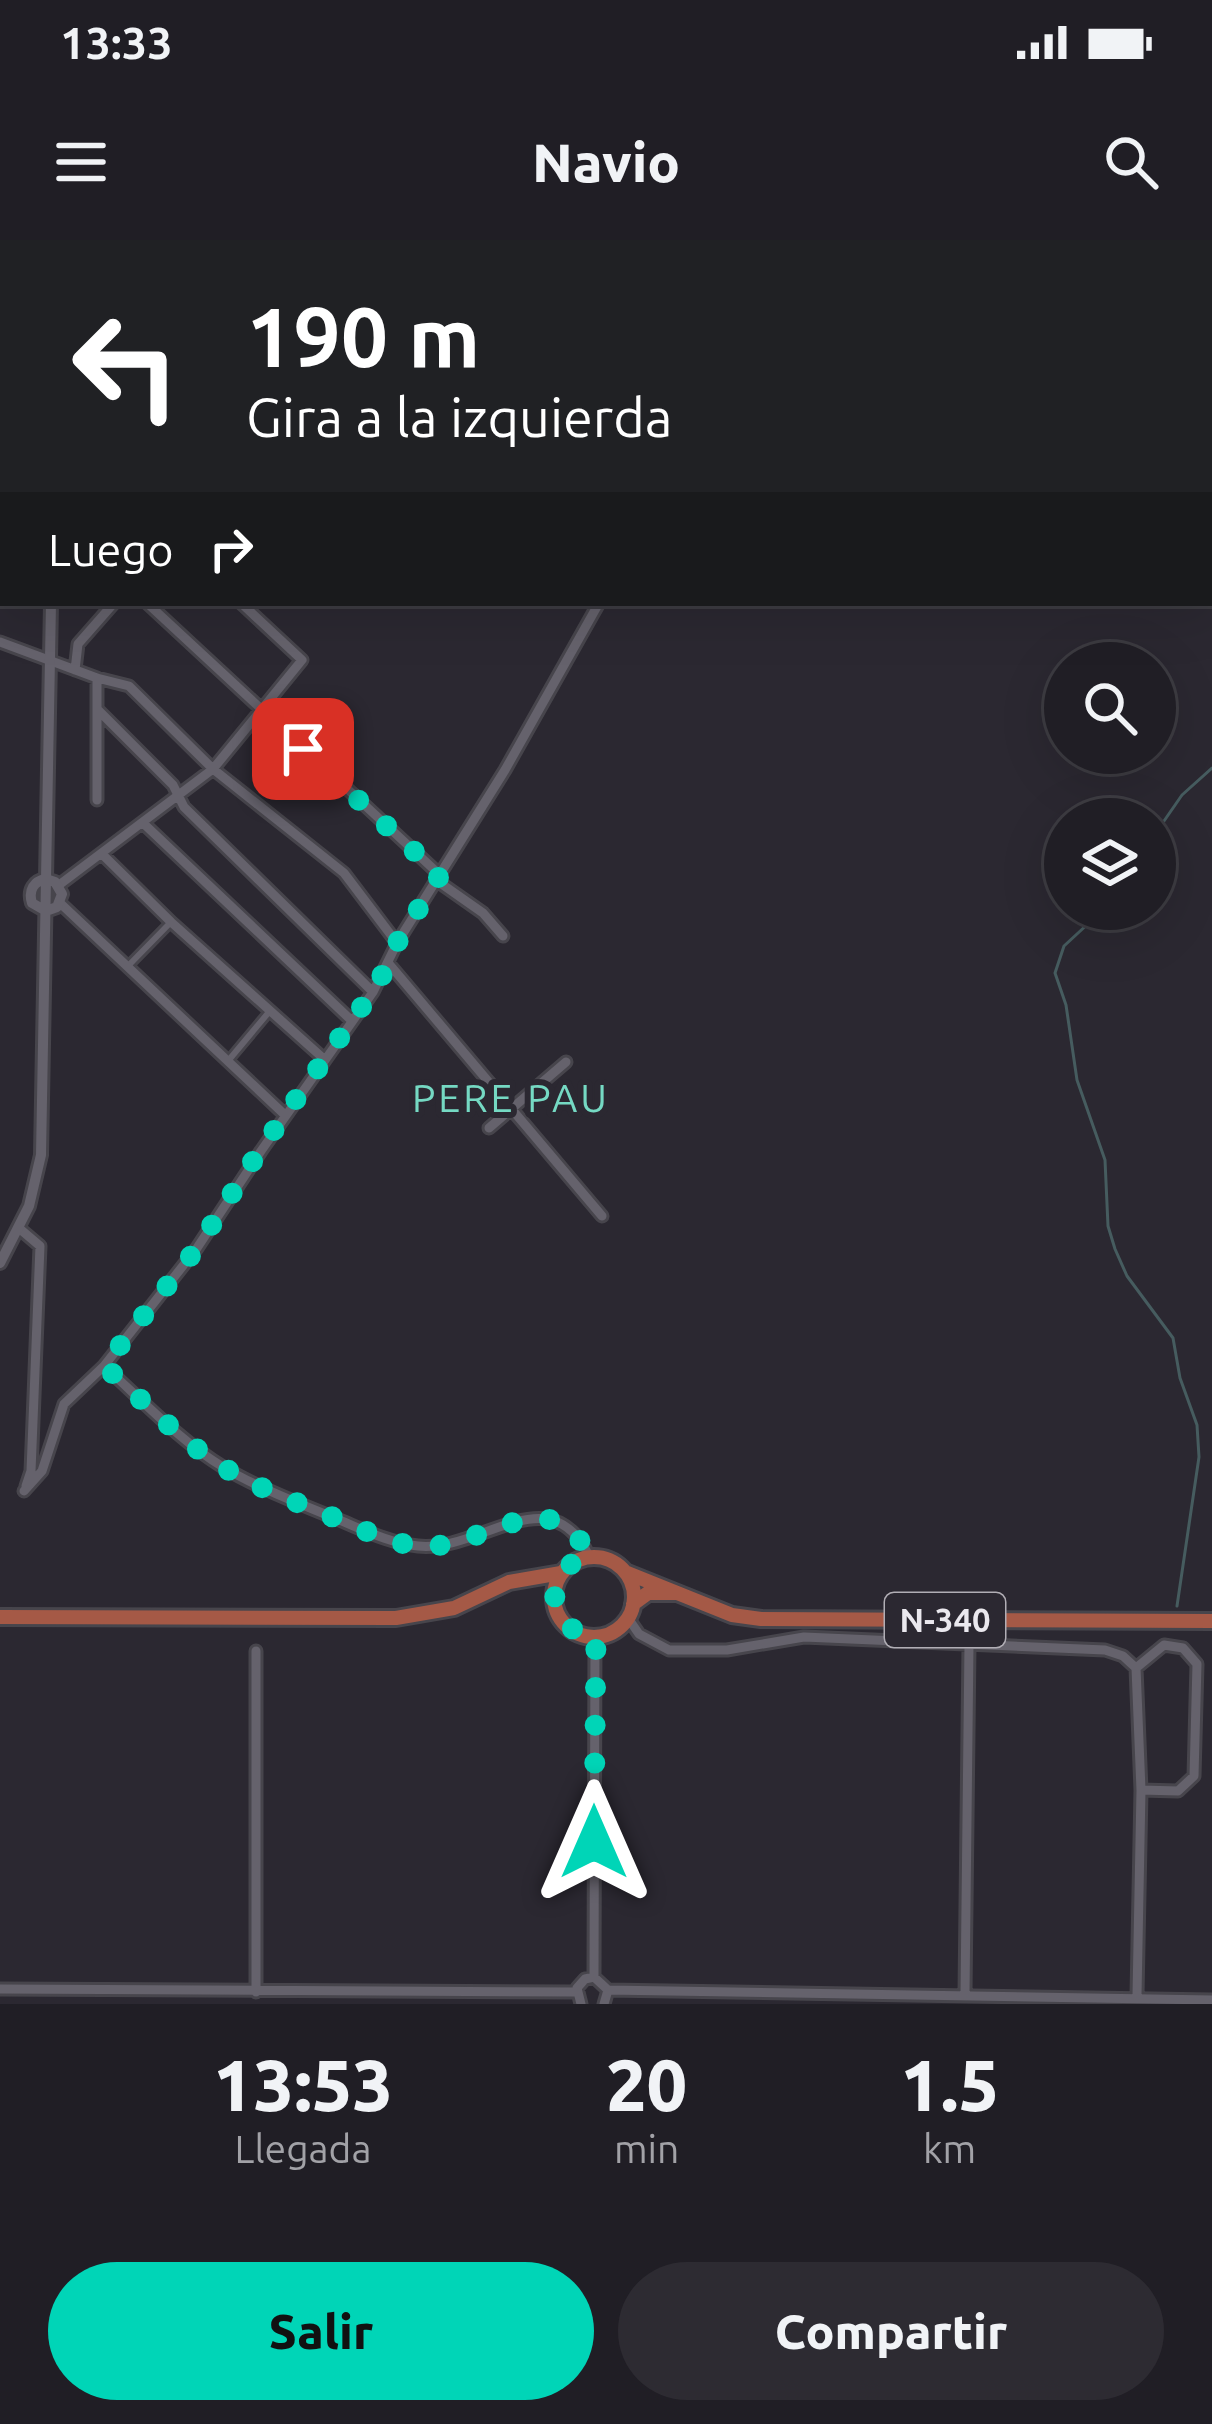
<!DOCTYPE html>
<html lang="es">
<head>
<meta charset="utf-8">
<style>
  :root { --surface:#201e25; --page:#2d2b32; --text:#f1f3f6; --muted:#a2a2a7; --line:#3d3c42; --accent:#00d5b7 }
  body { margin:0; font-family:Ubuntu,sans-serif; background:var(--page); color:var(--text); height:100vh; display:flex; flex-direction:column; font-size:45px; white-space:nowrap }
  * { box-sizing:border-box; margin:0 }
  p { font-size:39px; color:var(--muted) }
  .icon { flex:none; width:66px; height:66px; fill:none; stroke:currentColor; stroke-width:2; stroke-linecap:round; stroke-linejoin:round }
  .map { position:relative; height:1764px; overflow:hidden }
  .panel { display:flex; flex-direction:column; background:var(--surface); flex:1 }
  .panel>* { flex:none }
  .hud { position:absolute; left:0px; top:0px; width:1212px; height:366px; box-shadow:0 12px 48px #0002,0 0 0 3px var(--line); background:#202124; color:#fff; overflow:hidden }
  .fabs { position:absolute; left:1044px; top:402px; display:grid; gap:24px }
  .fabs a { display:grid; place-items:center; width:132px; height:132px; border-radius:50%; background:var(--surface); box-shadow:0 12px 48px #0002,0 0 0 3px var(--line); font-size:60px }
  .pin { position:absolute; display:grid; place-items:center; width:102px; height:102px; color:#fff; margin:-51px; border-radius:24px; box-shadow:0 6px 18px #0006 }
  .me { position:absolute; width:132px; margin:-66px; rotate:0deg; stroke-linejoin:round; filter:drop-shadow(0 0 9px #0008) }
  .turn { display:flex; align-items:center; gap:42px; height:252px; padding:0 48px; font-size:54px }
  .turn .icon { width:156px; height:156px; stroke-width:2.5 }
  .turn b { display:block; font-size:84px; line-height:102px }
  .then { display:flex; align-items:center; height:114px; padding:0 48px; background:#0003; gap:24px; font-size:45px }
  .eta { display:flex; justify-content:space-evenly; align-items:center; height:204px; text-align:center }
  .eta b { font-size:72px; font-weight:800; line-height:84px }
  .cta { display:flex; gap:24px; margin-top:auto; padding:24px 48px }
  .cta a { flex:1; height:138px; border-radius:72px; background:var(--accent); color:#111; font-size:48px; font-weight:800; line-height:138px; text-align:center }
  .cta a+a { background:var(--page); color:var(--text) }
  .status { display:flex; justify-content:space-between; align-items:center; height:84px; padding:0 60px; background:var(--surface); direction:ltr }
  .status svg { height:33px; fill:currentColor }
  header { display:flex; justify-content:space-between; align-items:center; height:156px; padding:0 48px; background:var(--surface); font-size:54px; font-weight:800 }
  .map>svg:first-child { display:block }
</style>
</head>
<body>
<div class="status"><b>13:33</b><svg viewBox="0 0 49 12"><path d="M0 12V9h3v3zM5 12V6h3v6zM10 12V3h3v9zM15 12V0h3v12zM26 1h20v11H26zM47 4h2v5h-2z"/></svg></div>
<header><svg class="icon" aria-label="menu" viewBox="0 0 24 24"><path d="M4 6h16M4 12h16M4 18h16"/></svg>Navio<svg class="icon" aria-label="search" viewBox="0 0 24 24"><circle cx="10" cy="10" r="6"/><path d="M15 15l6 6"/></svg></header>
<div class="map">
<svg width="1212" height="1764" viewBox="0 0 1212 1764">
  <rect width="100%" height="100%" fill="#2b2831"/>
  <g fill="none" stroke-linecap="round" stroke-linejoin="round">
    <path stroke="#465c5f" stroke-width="3" d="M1155,594L1182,555L1212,528
      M1104,669L1064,706L1055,733L1066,765L1077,840L1105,920L1108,986L1115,1009L1127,1036L1173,1098L1180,1138L1197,1185L1199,1217L1177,1366"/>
    <g stroke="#47454c" stroke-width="12">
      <path id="pedestrian" d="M127,727L171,682
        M228,821L269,772"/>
    </g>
    <g stroke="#47454c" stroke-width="15">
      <path id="minor" d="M719,0L722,3
        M977,0H1013
        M1030,0L1040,3
        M808,3L840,0
        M877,3L881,0
        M1209,65L1212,66
        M147,363L440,635
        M0,402L97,438L129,446L213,529L344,633L397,703
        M75,430L78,404L114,363
        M97,469L173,545L184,567L373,752
        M97,560V438
        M143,583L351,780
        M103,615L171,682L324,819
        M436,640L483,673L503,696
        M59,645L213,529L302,420L241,363
        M60,663L285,875
        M389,724L602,976
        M489,888L566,822
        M20,989L40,1006L31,1231L26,1246
        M104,1126C141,1159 180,1201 223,1227C256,1247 296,1262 332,1277C360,1288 388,1303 418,1306C480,1313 550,1234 589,1316
        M24,1251L42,1231L64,1164L104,1126L197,1008L261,911L373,752L397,703L505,530L599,363
        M628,1378L639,1394L669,1410H727L804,1397L1105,1410L1123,1416L1136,1428
        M256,1411V1752
        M1136,1428L1141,1550L1137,1755
        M1136,1428L1164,1405L1183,1408L1197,1424L1194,1536L1178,1551L1141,1550
        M594,1737L595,1397
        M0,1749L576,1752
        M608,1750L1212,1760
        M965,1753L969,1405
        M581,1764L577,1748L585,1739L594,1737L608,1750L604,1764"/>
    </g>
    <g stroke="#47454c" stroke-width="16">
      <path id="tertiary" d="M56,3V0
        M46,671L57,667L62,654L55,642L46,639
        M46,671L32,663C28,650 34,641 46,639
        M0,1023L29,966L41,915L51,363"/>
    </g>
    <g stroke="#47454c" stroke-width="20">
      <path id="primary" d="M554 1357a40 40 0 1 1 80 0a40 40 0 1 1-80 0Z
        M625,1332L732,1375L761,1379L1212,1381
        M633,1364L648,1353H677
        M0,1377L396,1378L454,1368L509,1342L561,1333"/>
    </g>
    <use href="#pedestrian" stroke="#65626c" stroke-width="6"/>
    <use href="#minor" stroke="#65626c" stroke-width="9"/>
    <use href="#tertiary" stroke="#65626c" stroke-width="10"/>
    <use href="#primary" stroke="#a55946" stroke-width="14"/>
  </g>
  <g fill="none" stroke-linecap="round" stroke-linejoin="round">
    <path stroke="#00d5b7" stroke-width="21" stroke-dasharray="0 37.8" d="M303,509L440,635L397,703L378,744L260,910L197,1008L104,1126C142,1159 180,1200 223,1227C259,1249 301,1264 340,1280C366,1291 390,1303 418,1306C480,1313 550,1234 589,1316C539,1329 546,1392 596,1397L594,1602"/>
  </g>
  <g text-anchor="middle" stroke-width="12" stroke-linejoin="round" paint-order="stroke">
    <rect fill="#2b2831" stroke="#b1aeb5" stroke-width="3" x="885" y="1353" width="120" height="54" rx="9"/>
    <g font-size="33" font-weight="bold" fill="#eae8ee">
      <text x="945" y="1392">N-340</text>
    </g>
    <g font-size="39" letter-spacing="3" fill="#75d9c3" stroke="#2b2831">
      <text x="511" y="872">PERE PAU</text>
    </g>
  </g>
</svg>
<div class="fabs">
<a><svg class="icon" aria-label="search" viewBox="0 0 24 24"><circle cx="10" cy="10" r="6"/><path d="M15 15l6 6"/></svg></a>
<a><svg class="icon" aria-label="layers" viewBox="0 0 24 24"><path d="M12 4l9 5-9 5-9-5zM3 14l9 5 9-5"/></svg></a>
</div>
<div class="pin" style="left:303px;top:509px;background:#d93025"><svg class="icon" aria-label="arrive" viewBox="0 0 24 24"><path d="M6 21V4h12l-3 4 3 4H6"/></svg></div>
<svg class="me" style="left:594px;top:1602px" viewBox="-20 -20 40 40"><path d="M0-17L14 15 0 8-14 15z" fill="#00d5b7" stroke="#fff" stroke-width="4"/></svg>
<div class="hud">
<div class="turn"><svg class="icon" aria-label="left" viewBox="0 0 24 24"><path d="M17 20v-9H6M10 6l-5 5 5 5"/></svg><div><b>190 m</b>Gira a la izquierda</div></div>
<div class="then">Luego<svg class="icon" aria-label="right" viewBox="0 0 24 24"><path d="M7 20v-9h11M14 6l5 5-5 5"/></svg></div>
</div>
</div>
<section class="panel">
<div class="eta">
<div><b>13:53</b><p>Llegada</p></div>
<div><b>20</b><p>min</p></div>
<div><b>1.5</b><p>km</p></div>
</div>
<div class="cta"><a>Salir</a><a>Compartir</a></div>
</section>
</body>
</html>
